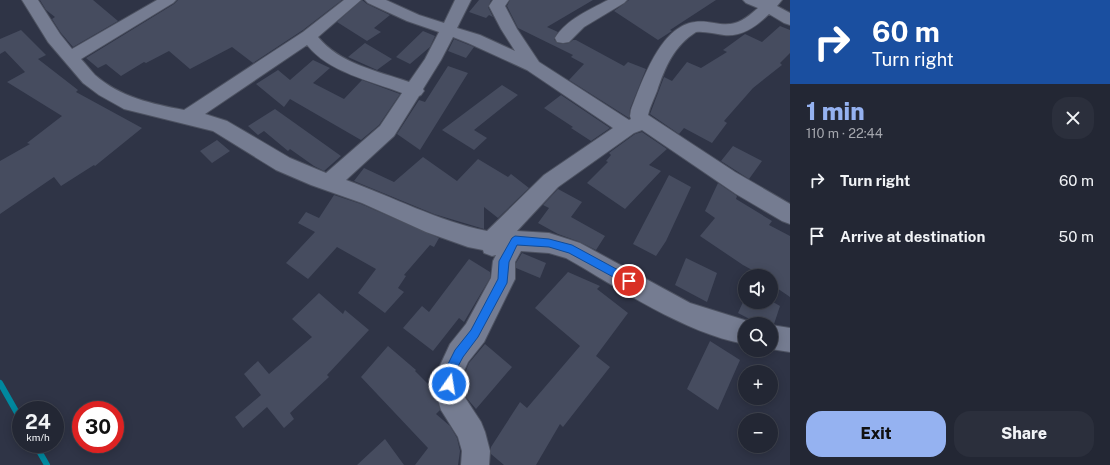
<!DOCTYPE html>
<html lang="en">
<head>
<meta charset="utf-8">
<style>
  :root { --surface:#232734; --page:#2b2f3c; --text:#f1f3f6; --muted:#a3a5ac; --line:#40444f; --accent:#95b2f1 }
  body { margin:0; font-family:"Public Sans",sans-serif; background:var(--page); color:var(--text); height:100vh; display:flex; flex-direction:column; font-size:15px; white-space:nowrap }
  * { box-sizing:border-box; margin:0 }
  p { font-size:13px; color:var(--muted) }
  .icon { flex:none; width:22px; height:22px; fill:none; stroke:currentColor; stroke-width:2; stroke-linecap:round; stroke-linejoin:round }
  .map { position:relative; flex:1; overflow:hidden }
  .sheet { display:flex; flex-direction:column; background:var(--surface); width:320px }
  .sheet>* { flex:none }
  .hud { background:#1a4fa0; color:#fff; overflow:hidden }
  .tools { position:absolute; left:738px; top:269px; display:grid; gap:8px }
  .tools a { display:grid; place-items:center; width:40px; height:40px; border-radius:50%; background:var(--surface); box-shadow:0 2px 10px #0003,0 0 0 1px var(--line); font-size:20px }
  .speed { position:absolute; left:12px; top:401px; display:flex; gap:8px; font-size:20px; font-weight:700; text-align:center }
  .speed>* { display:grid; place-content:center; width:52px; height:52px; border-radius:50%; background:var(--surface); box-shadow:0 2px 10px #0003,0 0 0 1px var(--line); line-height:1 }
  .speed small { font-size:10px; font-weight:400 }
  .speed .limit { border:6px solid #d22; background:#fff; color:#111 }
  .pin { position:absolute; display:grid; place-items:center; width:34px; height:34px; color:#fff; margin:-17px; border:2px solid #fff; border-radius:50%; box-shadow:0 1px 4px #0007 }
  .me { position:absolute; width:44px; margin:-22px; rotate:13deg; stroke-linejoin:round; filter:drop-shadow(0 0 3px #0008) }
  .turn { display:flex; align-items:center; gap:14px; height:84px; padding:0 16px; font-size:18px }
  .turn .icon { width:52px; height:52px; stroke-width:2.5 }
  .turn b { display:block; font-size:28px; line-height:34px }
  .round { display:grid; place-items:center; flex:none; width:42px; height:42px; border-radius:16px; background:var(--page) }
  .overview { display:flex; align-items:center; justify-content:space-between; height:68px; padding:0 16px }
  h1 { font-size:24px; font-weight:800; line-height:30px; color:var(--accent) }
  .action { display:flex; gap:8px; margin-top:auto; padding:8px 16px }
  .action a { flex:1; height:46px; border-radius:16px; background:var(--accent); color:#111; font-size:16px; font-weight:800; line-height:46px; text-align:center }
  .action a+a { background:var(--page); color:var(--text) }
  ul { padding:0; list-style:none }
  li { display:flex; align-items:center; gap:12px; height:56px; padding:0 16px }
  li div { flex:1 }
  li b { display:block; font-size:15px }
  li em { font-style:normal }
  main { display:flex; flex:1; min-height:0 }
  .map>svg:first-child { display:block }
</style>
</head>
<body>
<main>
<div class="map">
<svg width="790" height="465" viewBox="0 0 790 465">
  <rect width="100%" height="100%" fill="#2f3446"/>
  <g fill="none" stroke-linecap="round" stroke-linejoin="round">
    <path stroke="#01889e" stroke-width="6" d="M0,383L21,420
      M35,444L47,465"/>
  </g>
  <path fill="#464c5f" d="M40,0H93L118,21L73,47L61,33L52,19L55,17L46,10Z
    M178,0H342L303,30L253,63L232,47L190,69L169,51L146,63L144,62L121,76L106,64L98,68L86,58L174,4Z
    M362,0L367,4L390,15L374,28L381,32L367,41L337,22Z
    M479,0H491L488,7L493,17L489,15L486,18L469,12Z
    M510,0H593L547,27L558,32L554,39L557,43L563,44L569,43L573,40H576L624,66L628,62L646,69L630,109L629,118L569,80L584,64L571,57L573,55L518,28L507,6Z
    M629,0H716L670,30L672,31L658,40L614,11Z
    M780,26L790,30V53L780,63L782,65L753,88L724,121L727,123L712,143L684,128L679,134L650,114L664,77L672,81L687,62L701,68L727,52L723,50L745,34L762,42Z
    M21,30L46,55L38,59L78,90L76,92L142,128L95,166L94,165L61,186L54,177L0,214V161L30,144L27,143L62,116L7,82L25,72L5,51L0,54V39Z
    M423,31L435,36L430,47L410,64L396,57Z
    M454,39L474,47L466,58L448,51Z
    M365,43L392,59L377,70L348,57Z
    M313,60L330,68L313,83L344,99L362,80L400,94L379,125L361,140L290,99L284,107L256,84L278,70L290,80Z
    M448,66L468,73L420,150L397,134L419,100L425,102Z
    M502,85L518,95L474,130L487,138L474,150L442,130Z
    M561,95L610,128L591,141L571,128L573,127L544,108Z
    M275,109L341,156L324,171L314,166L290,149L288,151L264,131L258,135L248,126Z
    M642,132L667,149L649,165L661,171L625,209L587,183L608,162L606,161L611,155L609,153L635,134Z
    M217,140L230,151L212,163L200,151Z
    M733,146L762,161L749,179L721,161Z
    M423,157L457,181L478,159L508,177L511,174L529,188L498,218L484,207V229L434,214L354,181L364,168L394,182Z
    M669,175L691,187L666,241L656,256L633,244Z
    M718,183L737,196L736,199L772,221L769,225L790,236V297L771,284V276H763L743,265L700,236L715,218L705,211Z
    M558,189L582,202L571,217L605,236L596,250L580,242L558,234L538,223L549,208L543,205Z
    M334,195L361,204L439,238L434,247L430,245L404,275L406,276L398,288L404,292L385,313L358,293L376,269L337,247L308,279L286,263L315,232L298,223L306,212L319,218Z
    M522,253L546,263L540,278L516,268V263Z
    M686,258L717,273L707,302L675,285Z
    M469,259L490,272V278L464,322L459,318L433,351L403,328L422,306L429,312Z
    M568,272L600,286L597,289L628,313L596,356L610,367L563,427L560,424L536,465H504L491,454V447L520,402L527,408L580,346L535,308Z
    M319,293L343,314L345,310L369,330L327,375L329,377L290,413L294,419L284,428L267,407L243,428L235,417L261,395L244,374L258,361L269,374L312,337L292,319Z
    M743,302H773L780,306L774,324H759L738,313Z
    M710,341L740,360L718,410L687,389Z
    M485,344L512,367L476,409L465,396V373L469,363Z
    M388,346L416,370L415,371L435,391L440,410L436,414L450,426L457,438L460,451L458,465H415L428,448L361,377Z
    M385,439L404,465H357Z"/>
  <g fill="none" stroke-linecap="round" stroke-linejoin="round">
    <g stroke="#4d5261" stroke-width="2">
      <path id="minor" d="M22,0H38L60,34L72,49L157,0H176L173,3L81,59C86,64 90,70 95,75C120,97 152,104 184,110L303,32L344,0H361L318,37C340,64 378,71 409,82L425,59L439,32L407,21L368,3L365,0H386L419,15L444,23L455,0H471L457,28L480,35L515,51L501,29L489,6L493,0H509L505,6L517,29L539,62L629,120L631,119L630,116L631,110C642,82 660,26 695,22C701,21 708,22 714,23C734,27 742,22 758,8L746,3L743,0H782L777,6L790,13V25L784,23L769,14C757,26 742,37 724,35C715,34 705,31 696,32C674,46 665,67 657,91C654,99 650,106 648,115L735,172L790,204V224L782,221L736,194L642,130L634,133L558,187L517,231L549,233L580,243L690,303L754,323L745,324V344C684,333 619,288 566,258L549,253L521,251L515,262V279L511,287L484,342L468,362L463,373L464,396L481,422L485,432L490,451L489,465H461L462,451L458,437L441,410L438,400L436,384L437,372L450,344L466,324L491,278L493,261L496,255L492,256L484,253L483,250L468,247L426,232L362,203L311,185L276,170L213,131L124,109L99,95L83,83L48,42ZM453,37L468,43L527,70L613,128L544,175L487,231C438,221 393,197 346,180L394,136L419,96L421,95L424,91L423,89L441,60ZM307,45C328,72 371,81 402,93L380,126L326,173L290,158L227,121L205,114Z
        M608,0H627L624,3L584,27L569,42L563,43L557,42L555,38C567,19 589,10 608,0Z
        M771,325L790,328V352L771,349Z"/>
    </g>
    <use href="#minor" fill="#757c91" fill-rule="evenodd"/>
  </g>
  <path fill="#1a73e8" stroke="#114b97" d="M515,236L549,239L572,245L633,278L634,281L633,284L629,286L626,284L569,253L549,247L517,245L509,262L507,283L478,337L463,357L455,372L452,388L449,389L445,388L443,384L446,368L455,350L471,330L498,279L499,261L512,238Z"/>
</svg>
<div class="tools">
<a><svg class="icon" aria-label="sound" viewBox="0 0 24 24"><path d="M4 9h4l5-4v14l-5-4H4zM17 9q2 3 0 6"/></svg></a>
<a><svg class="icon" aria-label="search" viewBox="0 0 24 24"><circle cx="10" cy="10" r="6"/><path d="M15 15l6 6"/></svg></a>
<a>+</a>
<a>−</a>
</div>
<div class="speed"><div>24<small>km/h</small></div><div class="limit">30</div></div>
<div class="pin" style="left:629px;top:281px;background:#d93025"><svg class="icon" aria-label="arrive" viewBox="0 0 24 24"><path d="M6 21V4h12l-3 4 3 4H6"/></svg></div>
<svg class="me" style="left:449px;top:384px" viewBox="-20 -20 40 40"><circle r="17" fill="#1a73e8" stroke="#fff" stroke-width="3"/><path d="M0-11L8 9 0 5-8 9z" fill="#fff"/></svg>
</div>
<section class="sheet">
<div class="hud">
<div class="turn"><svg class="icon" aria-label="right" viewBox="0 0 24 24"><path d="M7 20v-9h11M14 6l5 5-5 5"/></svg><div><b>60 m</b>Turn right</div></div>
</div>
<div class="overview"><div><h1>1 min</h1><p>110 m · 22:44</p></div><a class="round"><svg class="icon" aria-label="close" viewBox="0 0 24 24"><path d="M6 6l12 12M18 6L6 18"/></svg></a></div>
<ul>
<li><svg class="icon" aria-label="right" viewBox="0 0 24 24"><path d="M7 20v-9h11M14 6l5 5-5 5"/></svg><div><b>Turn right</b></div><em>60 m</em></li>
<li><svg class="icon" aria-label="arrive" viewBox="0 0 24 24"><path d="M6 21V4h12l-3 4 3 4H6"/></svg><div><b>Arrive at destination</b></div><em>50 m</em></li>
</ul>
<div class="action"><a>Exit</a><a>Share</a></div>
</section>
</main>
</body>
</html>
